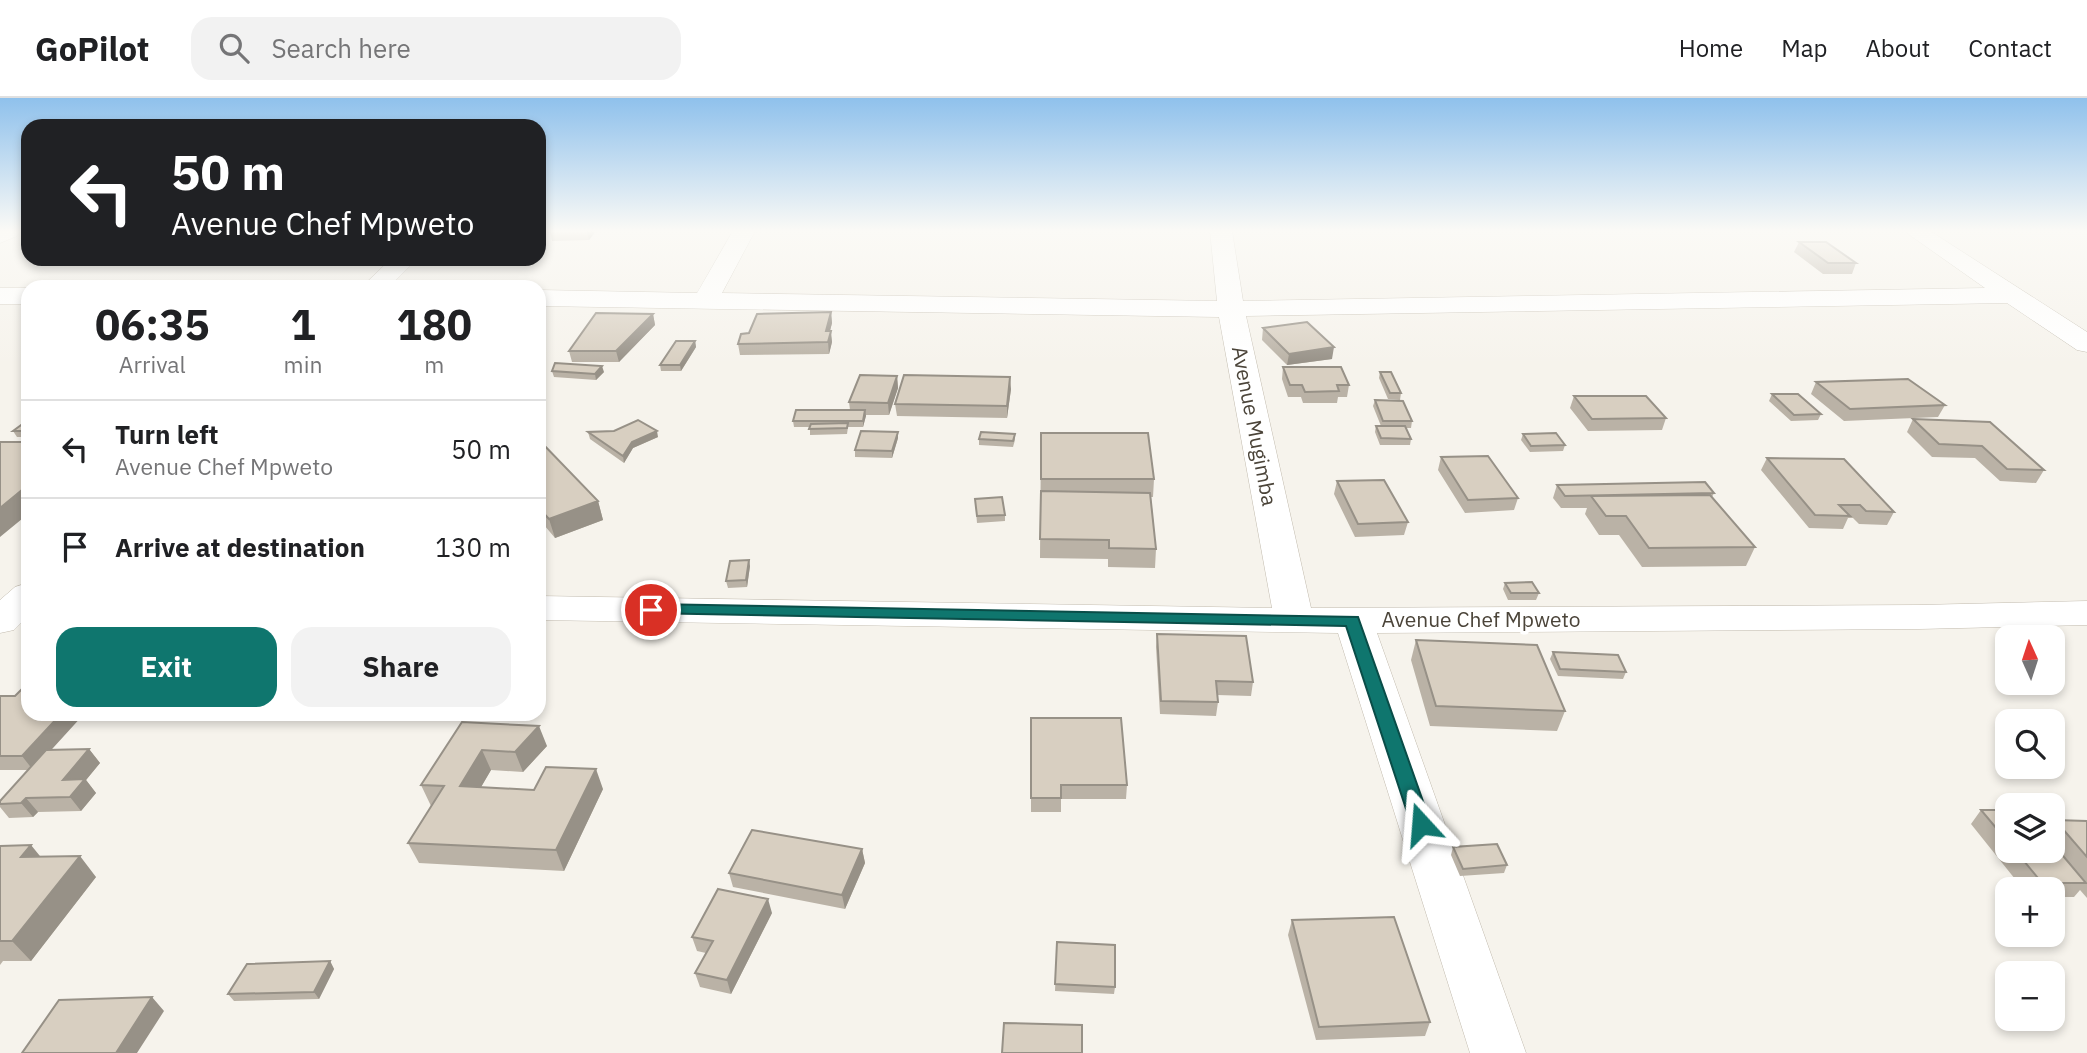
<!DOCTYPE html>
<html lang="en">
<head>
<meta charset="utf-8">
<style>
  :root { --surface:#fff; --page:#f2f2f2; --text:#202124; --muted:#757577; --line:#e0e0e0; --accent:#0f766e }
  body { margin:0; font-family:"IBM Plex Sans",sans-serif; background:var(--page); color:var(--text); height:100vh; display:flex; flex-direction:column; font-size:26px; white-space:nowrap }
  * { box-sizing:border-box; margin:0 }
  p { font-size:23px; color:var(--muted) }
  .icon { flex:none; width:38px; height:38px; fill:none; stroke:currentColor; stroke-width:2; stroke-linecap:round; stroke-linejoin:round }
  .map { position:relative; flex:1; overflow:hidden }
  .drawer { position:absolute; left:21px; top:182px; width:525px; height:441px; display:flex; flex-direction:column; background:var(--surface); border-radius:21px; box-shadow:0 4px 10px #0003 }
  .drawer>* { flex:none }
  .hud { position:absolute; left:21px; top:21px; width:525px; height:147px; border-radius:21px; box-shadow:0 4px 10px #0003; background:#202124; color:#fff; overflow:hidden }
  .needle { width:46px; rotate:357deg }
  .tools { position:absolute; left:1995px; top:527px; display:grid; gap:14px }
  .tools a { display:grid; place-items:center; width:70px; height:70px; border-radius:14px; background:var(--surface); box-shadow:0 4px 10px #0003; font-size:35px }
  .pin { position:absolute; display:grid; place-items:center; width:60px; height:60px; color:#fff; margin:-30px; border:4px solid #fff; border-radius:50%; box-shadow:0 2px 7px #0007 }
  .me { position:absolute; width:77px; margin:-38px; rotate:341deg; stroke-linejoin:round; filter:drop-shadow(0 0 5px #0008) }
  .turn { display:flex; align-items:center; gap:24px; height:147px; padding:0 35px; font-size:32px }
  .turn .icon { width:91px; height:91px; stroke-width:2.5 }
  .turn b { display:block; font-size:49px; line-height:60px }
  .eta { display:flex; justify-content:space-evenly; align-items:center; height:119px; text-align:center }
  .eta b { font-size:42px; font-weight:700; line-height:49px }
  .cta { display:flex; gap:14px; margin-top:auto; padding:14px 35px }
  .cta a { flex:1; height:80px; border-radius:21px; background:var(--accent); color:#fff; font-size:28px; font-weight:700; line-height:80px; text-align:center }
  .cta a+a { background:var(--page); color:var(--text) }
  ul { padding:0; list-style:none }
  li { display:flex; align-items:center; gap:21px; height:98px; padding:0 35px; border-top:2px solid var(--line) }
  li div { flex:1 }
  li b { display:block; font-size:26px }
  li em { font-style:normal }
  header { display:flex; align-items:center; gap:42px; box-sizing:border-box; height:98px; padding:0 35px; background:var(--surface); border-bottom:2px solid var(--line) }
  header strong { font-size:33px }
  nav { display:flex; gap:38px; margin-inline-start:auto; font-size:24px }
  .search { width:490px; height:63px; background:var(--page); display:flex; align-items:center; gap:18px; box-sizing:border-box; padding:0 24px; border-radius:21px; color:var(--muted); font-size:26px }
  .map>svg:first-child { display:block }
</style>
</head>
<body>
<header>
<strong>GoPilot</strong>
<div class="search"><svg class="icon" aria-label="search" viewBox="0 0 24 24"><circle cx="10" cy="10" r="6"/><path d="M15 15l6 6"/></svg>Search here</div>
<nav><a>Home</a><a>Map</a><a>About</a><a>Contact</a></nav>
</header>
<div class="map">
<svg width="2087" height="955" viewBox="0 0 2087 955">
  <rect width="100%" height="100%" fill="#f6f3ec"/>
  <g fill="none" stroke-linecap="round" stroke-linejoin="round">
    <g stroke="#c2bbae" stroke-width="1">
      <path id="street" d="M0,133H20L17,138L0,145Z
        M733,133H755L722,195L1217,203L1210,133H1232L1243,203L1985,190L1904,133H1930L2087,234V254L2077,252L2007,205L1246,218L1311,510L1919,507L2087,503V527L1919,531L1377,535L1526,955H1470L1338,535L539,522V498L1272,510L1219,219L539,208V192L697,195Z
        M391,161H417L389,189H362Z
        M0,190H28V206H0Z
        M28,485V518L14,532L0,535V502L15,489Z"/>
    </g>
    <use href="#street" fill="#fff" fill-rule="evenodd"/>
  </g>
  <path fill="#bab2a6" d="M550,133H596L589,142L552,143Z
    M1799,144L1856,165L1852,176H1823L1794,154Z
    M831,214L832,225L830,233L832,244L829,256L740,257L738,246L749,235Z
    M653,216L655,227L619,264H572L569,253Z
    M1263,230L1332,261L1287,267L1262,242Z
    M695,243L696,249L681,273H661L660,267Z
    M1283,269L1349,287L1347,299H1338L1337,305H1303L1301,299H1288L1282,281Z
    M552,273L604,274L596,282L554,279Z
    M1380,274L1401,295L1400,302L1388,301L1379,280Z
    M897,278L898,290L889,317H866L863,329H848L847,336L810,337V329H794L793,323L850,312L849,304Z
    M1816,284L1945,307L1938,319L1844,323L1811,296Z
    M1011,291L1007,320L897,318L895,306Z
    M1772,296L1821,316L1818,322L1791,323L1769,303Z
    M1574,298L1666,320L1662,332L1588,333L1570,310Z
    M1375,302L1412,323L1411,330H1406L1411,341L1410,347H1380L1375,334L1376,328H1381L1373,308Z
    M1913,321L2044,372L2036,385L2000,383L1975,360L1932,359L1907,334Z
    M28,322V339H17L13,333Z
    M588,334L658,339L633,350L624,365L590,341Z
    M1041,335L1154,381L1153,399H1151L1156,451L1155,470L1108,469V461L1040,460Z
    M1015,336V342L1013,349L979,347V341Z
    M1523,336L1565,347L1563,353L1530,354L1521,342Z
    M898,340L892,360L855,359V352Z
    M539,342L598,403L603,422L555,440L539,421Z
    M1441,359L1518,400L1514,412L1465,415L1438,372Z
    M1767,360L1894,414L1887,427L1859,426L1853,420H1848L1843,431L1809,430L1761,372Z
    M1337,383L1408,424L1404,437L1355,439L1334,396Z
    M1557,387L1714,395L1712,399L1755,449L1746,468L1642,469L1619,437H1599L1585,416L1587,410H1561L1553,400Z
    M975,401L1005,417V423L977,425Z
    M750,468L747,489L728,490L726,483Z
    M1505,485L1539,495L1536,502H1508L1503,491Z
    M1157,536L1253,584L1251,598L1217,597L1218,604L1216,618L1160,616L1156,549Z
    M1416,542L1565,613L1557,633L1430,628L1411,562Z
    M1553,554L1626,574L1623,581L1558,578L1550,561Z
    M0,598L51,652L89,651L100,665L86,682L96,695L81,713L38,714L33,719L9,720L0,709V703L28,672H0Z
    M1031,620L1127,687L1126,701H1061V714H1031Z
    M462,624L547,648L523,674L491,672L481,689L534,692L603,691L564,773L419,765L408,745L431,708L421,687Z
    M1981,712H2007V752H2053V725L2055,722L2087,723V800L2080,792L2074,799H2053V791H2023L1971,726Z
    M0,748L40,759L96,779L31,863H3L0,867Z
    M1453,749L1507,767L1504,775L1460,778L1451,757Z
    M862,751L865,765L845,811L733,789L729,775Z
    M772,815L731,896L700,889L695,875L706,855L697,853L692,839Z
    M1292,822L1430,924L1425,938L1316,942L1288,837Z
    M1057,844L1115,889L1114,896L1055,893Z
    M330,863L334,871L319,901L234,903L228,896Z"/>
  <path fill="#979187" d="M587,133H596L589,142Z
    M831,214L832,225L827,244L826,233Z
    M653,216L655,227L619,264L616,253Z
    M831,233L832,244L829,256L828,244Z
    M695,243L696,249L681,273L680,267Z
    M1334,249L1332,261L1287,267L1289,256Z
    M602,268L604,274L596,282L595,276Z
    M897,278L898,290L889,317L888,305Z
    M1010,279L1011,291L1007,320V308Z
    M865,312L866,318L863,329V323Z
    M657,333L658,339L633,350L624,365L623,358L632,344Z
    M898,334V340L892,360V353Z
    M28,387V416L0,439V410Z
    M598,403L603,422L555,440L549,421Z
    M749,462L750,468L747,489L746,482Z
    M61,616H84L33,672L22,658Z
    M539,628L547,648L523,674L515,654Z
    M89,651L100,665L86,682L96,695L81,713L70,699L63,682Z
    M482,652L491,672L470,708L460,688Z
    M596,671L603,691L564,773L556,752Z
    M26,700L38,714L33,719L21,705Z
    M31,747L48,768L21,759Z
    M862,751L865,765L845,811L842,797Z
    M80,758L96,779L31,863L12,843Z
    M768,801L772,815L731,896L727,882Z
    M330,863L334,871L319,901L314,894Z
    M152,899L164,913L137,955H116Z"/>
  <path fill="#d8cfc1" stroke="#979187" stroke-width="2" d="M1799,144H1826L1856,165H1828Z
    M831,214L826,233H831L828,244L738,246L741,236L749,235L757,216Z
    M596,215L653,216L616,253H569Z
    M1307,224L1334,249L1289,256L1263,230Z
    M676,243H695L680,267H660Z
    M555,265L602,268L595,276L552,273Z
    M1283,269H1341L1349,287H1337L1339,293L1305,294L1302,287H1290Z
    M1380,274H1391L1401,295H1390Z
    M860,277L897,278L888,305L849,304Z
    M904,277L1010,279L1007,308L895,306Z
    M1908,281L1945,307L1850,311L1816,284Z
    M1772,296H1798L1821,316L1794,317Z
    M1574,298H1646L1666,320L1592,321Z
    M1375,302L1403,303L1412,323H1383Z
    M796,312H865L863,323H793Z
    M1913,321L1990,324L2044,372L2007,371L1982,348L1939,346Z
    M28,322V333H13Z
    M638,322L657,333L632,344L623,358L588,334L614,333Z
    M848,325L847,330L809,331L811,326Z
    M1376,328H1405L1411,341L1381,340Z
    M861,333L898,334L892,353L855,352Z
    M981,334L1015,336L1013,343L979,341Z
    M1041,335H1148L1154,381H1041Z
    M1556,335L1565,347L1531,348L1523,336Z
    M539,342L598,403L549,421L539,410Z
    M0,344H28V387L0,410Z
    M1488,358L1518,400L1468,402L1441,359Z
    M1767,360L1844,361L1894,414L1866,413L1860,407H1839L1850,418L1815,417Z
    M1384,382L1408,424L1358,426L1337,383Z
    M1705,384L1714,395L1565,398L1557,387Z
    M1041,393L1150,395L1156,451L1109,450V442L1040,441Z
    M1710,397L1755,449L1649,450L1626,418H1606L1591,398Z
    M1002,399L1005,417L977,418L975,401Z
    M749,462L746,482L726,483L730,463Z
    M1532,484L1539,495H1511L1505,485Z
    M1157,536L1246,538L1253,584L1216,583L1218,604L1161,603Z
    M1416,542L1537,547L1565,613L1436,608Z
    M1553,554L1618,557L1626,574L1560,571Z
    M28,585V616H61L22,658H0V598H15Z
    M1031,620H1121L1127,687H1061V700H1031Z
    M462,624L539,628L515,654L482,652L460,688L534,692L546,669L596,671L556,752L408,745L444,688L421,687Z
    M89,651L63,682L85,681L70,699L26,700L21,705L0,706V703L46,652Z
    M1981,712H2007V743Z
    M2055,722L2087,723V759Z
    M752,732L862,751L842,797L729,775Z
    M1497,746L1507,767L1463,771L1453,749Z
    M2053,746L2086,785H2042L2015,752H2053Z
    M31,747L21,759L80,758L12,843H0V748Z
    M718,791L768,801L727,882L695,875L713,843L692,839Z
    M1394,819L1430,924L1319,929L1292,822Z
    M1057,844L1115,847V889L1055,886Z
    M330,863L314,894L228,896L247,866Z
    M152,899L116,955H22L59,902Z
    M1004,925L1082,927V955H1002Z"/>
  <linearGradient id="sky" x2="0" y2="1"><stop stop-color="#8fc1ec"/><stop offset="0.5" stop-color="#fbfaf6"/><stop offset="1" stop-color="#fbfaf6" stop-opacity="0"/></linearGradient>
  <rect width="2087" height="266" fill="url(#sky)"/>
  <path fill="#0f766e" stroke="#0a4d48" stroke-width="2" d="M651,506L1358,519L1431,726L1428,732L1421,734L1414,732L1411,726L1346,528L645,515L643,512L645,508Z"/>
  <g text-anchor="middle" stroke-width="7" stroke-linejoin="round" paint-order="stroke">
    <g font-size="21" fill="#4b4439" stroke="#fff">
      <text transform="translate(1254 328) rotate(79)" y="7">Avenue Mugimba</text>
      <text x="1481" y="529">Avenue Chef Mpweto</text>
    </g>
  </g>
</svg>
<div class="tools">
<a><svg class="needle" viewBox="-14 -14 28 28"><path d="M0-13l5 13h-10z" fill="#e53935"/><path d="M0 13l5-13h-10z" fill="#757577"/></svg></a>
<a><svg class="icon" aria-label="search" viewBox="0 0 24 24"><circle cx="10" cy="10" r="6"/><path d="M15 15l6 6"/></svg></a>
<a><svg class="icon" aria-label="layers" viewBox="0 0 24 24"><path d="M12 4l9 5-9 5-9-5zM3 14l9 5 9-5"/></svg></a>
<a>+</a>
<a>−</a>
</div>
<div class="pin" style="left:651px;top:512px;background:#d93025"><svg class="icon" aria-label="arrive" viewBox="0 0 24 24"><path d="M6 21V4h12l-3 4 3 4H6"/></svg></div>
<svg class="me" style="left:1421px;top:726px" viewBox="-20 -20 40 40"><path d="M0-17L14 15 0 8-14 15z" fill="#0f766e" stroke="#fff" stroke-width="4"/></svg>
<div class="hud">
<div class="turn"><svg class="icon" aria-label="left" viewBox="0 0 24 24"><path d="M17 20v-9H6M10 6l-5 5 5 5"/></svg><div><b>50 m</b>Avenue Chef Mpweto</div></div>
</div>
<section class="drawer">
<div class="eta">
<div><b>06:35</b><p>Arrival</p></div>
<div><b>1</b><p>min</p></div>
<div><b>180</b><p>m</p></div>
</div>
<ul>
<li><svg class="icon" aria-label="left" viewBox="0 0 24 24"><path d="M17 20v-9H6M10 6l-5 5 5 5"/></svg><div><b>Turn left</b><p>Avenue Chef Mpweto</p></div><em>50 m</em></li>
<li><svg class="icon" aria-label="arrive" viewBox="0 0 24 24"><path d="M6 21V4h12l-3 4 3 4H6"/></svg><div><b>Arrive at destination</b></div><em>130 m</em></li>
</ul>
<div class="cta"><a>Exit</a><a>Share</a></div>
</section>
</div>
</body>
</html>
